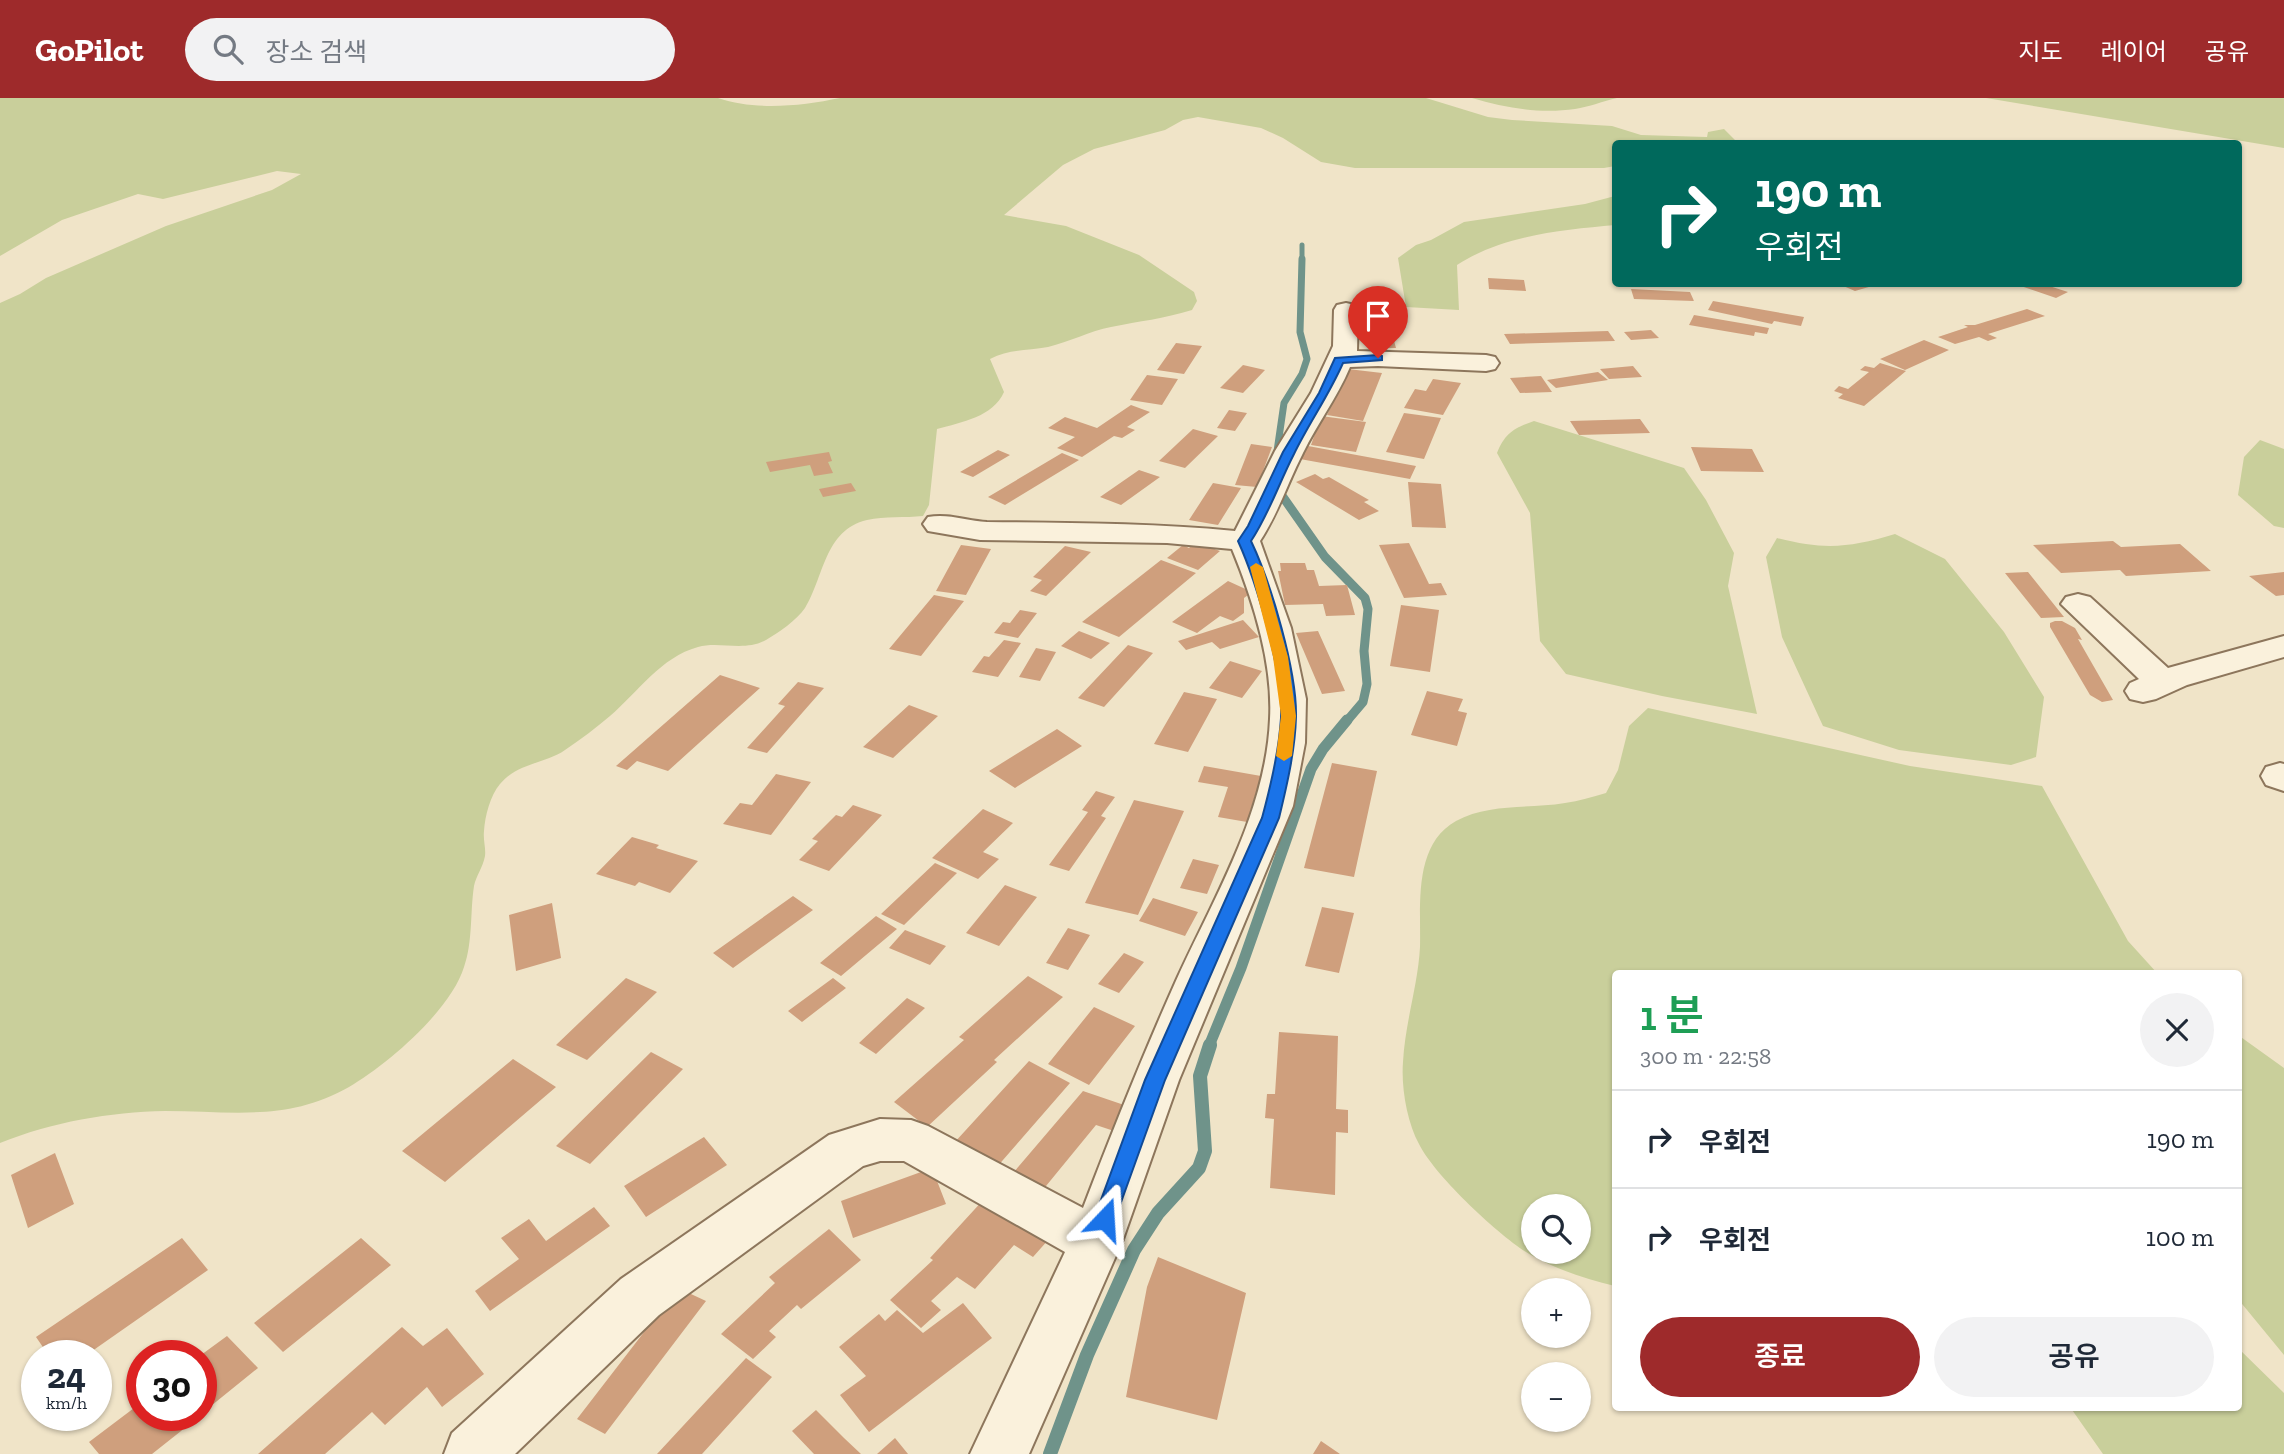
<!DOCTYPE html>
<html lang="ko">
<head>
<meta charset="utf-8">
<style>
  :root { --surface:#fff; --page:#f2f2f3; --text:#1f2937; --muted:#747a83; --line:#e0e1e3; --accent:#9e2a2b }
  body { margin:0; font-family:"Zilla Slab","Noto Sans KR",serif; background:var(--page); color:var(--text); height:100vh; display:flex; flex-direction:column; font-size:26px; white-space:nowrap }
  * { box-sizing:border-box; margin:0 }
  p { font-size:23px; color:var(--muted) }
  .icon { flex:none; width:38px; height:38px; fill:none; stroke:currentColor; stroke-width:2; stroke-linecap:round; stroke-linejoin:round }
  .map { position:relative; flex:1; overflow:hidden }
  .side { position:absolute; left:1612px; top:872px; width:630px; height:441px; display:flex; flex-direction:column; background:var(--surface); border-radius:7px; box-shadow:0 2px 5px #0004 }
  .side>* { flex:none }
  .top-card { position:absolute; left:1612px; top:42px; width:630px; height:147px; border-radius:7px; box-shadow:0 2px 5px #0004; background:#00695c; color:#fff; overflow:hidden }
  .tools { position:absolute; left:1521px; top:1096px; display:grid; gap:14px }
  .tools a { display:grid; place-items:center; width:70px; height:70px; border-radius:50%; background:var(--surface); box-shadow:0 2px 5px #0004; font-size:35px }
  .speed { position:absolute; left:21px; top:1242px; display:flex; gap:14px; font-size:35px; font-weight:700; text-align:center }
  .speed>* { display:grid; place-content:center; width:91px; height:91px; border-radius:50%; background:var(--surface); box-shadow:0 2px 5px #0004; line-height:1 }
  .speed small { font-size:18px; font-weight:400 }
  .speed .limit { border:10px solid #d22; background:#fff; color:#111 }
  .pin { position:absolute; display:grid; place-items:center; width:60px; height:60px; color:#fff; margin:-72px -30px; border-radius:50% 50% 50% 0; rotate:-45deg; box-shadow:0 0 7px #0007 }
  .pin .icon { rotate:45deg }
  .me { position:absolute; width:77px; margin:-38px; rotate:20deg; stroke-linejoin:round; filter:drop-shadow(0 0 5px #0008) }
  .turn { display:flex; align-items:center; gap:24px; height:147px; padding:0 28px; font-size:32px }
  .turn .icon { width:91px; height:91px; stroke-width:2.5 }
  .turn b { display:block; font-size:49px; line-height:60px }
  .round { display:grid; place-items:center; flex:none; width:74px; height:74px; border-radius:37px; background:var(--page) }
  .headline { display:flex; align-items:center; justify-content:space-between; height:119px; padding:0 28px }
  h1 { font-size:42px; font-weight:600; line-height:52px; color:#1e9e55 }
  .cta { display:flex; gap:14px; margin-top:auto; padding:14px 28px }
  .cta a { flex:1; height:80px; border-radius:42px; background:var(--accent); color:#fff; font-size:28px; font-weight:600; line-height:80px; text-align:center }
  .cta a+a { background:var(--page); color:var(--text) }
  ul { padding:0; list-style:none }
  li { display:flex; align-items:center; gap:21px; height:98px; padding:0 28px; border-top:2px solid var(--line) }
  li div { flex:1 }
  li b { display:block; font-size:26px }
  li em { font-style:normal }
  header { display:flex; align-items:center; gap:42px; box-sizing:border-box; height:98px; padding:0 35px; background:var(--accent); color:#fff }
  header strong { font-size:33px }
  nav { display:flex; gap:38px; margin-inline-start:auto; font-size:24px }
  .search { width:490px; height:63px; background:var(--page); display:flex; align-items:center; gap:18px; box-sizing:border-box; padding:0 24px; border-radius:38px; color:var(--muted); font-size:26px }
  .map>svg:first-child { display:block }
</style>
</head>
<body>
<header>
<strong>GoPilot</strong>
<div class="search"><svg class="icon" aria-label="search" viewBox="0 0 24 24"><circle cx="10" cy="10" r="6"/><path d="M15 15l6 6"/></svg>장소 검색</div>
<nav><a>지도</a><a>레이어</a><a>공유</a></nav>
</header>
<div class="map">
<svg width="2284" height="1356" viewBox="0 0 2284 1356">
  <rect width="100%" height="100%" fill="#f0e4c8"/>
  <path fill="#c9cf9b" fill-rule="evenodd" d="M0,0H718C756,13 801,8 840,0H1426L1488,19L1512,22L1612,28L1641,37L1707,39L1708,34L1724,31L1738,45L1615,46V68L1604,70H1355L1321,64L1283,40L1261,30L1198,19L1183,22L1165,32L1094,51L1063,67L1004,117L1066,128L1139,157L1194,194L1197,203L1192,212C1163,221 1140,223 1111,229C1090,233 1069,244 1048,249C1027,253 1009,251 990,261L1004,294C993,319 962,324 937,331L929,407L923,418C905,420 885,418 867,422C824,432 824,480 805,510C797,522 778,535 766,542C745,554 719,543 698,549C661,559 638,594 610,618C596,630 581,641 565,652C545,666 517,665 500,686C490,698 485,718 484,733C483,742 486,750 485,758C483,769 476,778 474,788C470,814 473,844 464,869C451,912 387,967 349,989C288,1024 232,1013 165,1013C110,1014 52,1024 0,1045V205L20,196L46,180L166,128L272,92L301,76L277,73L163,101L138,96L62,122L0,158Z
    M1472,0H1617C1603,3 1589,9 1575,11C1540,16 1505,10 1472,0Z
    M1986,0H2284V50Z
    M1615,98V127C1562,132 1503,137 1457,167L1459,212L1406,209L1398,160L1416,147L1431,142L1464,124L1585,106Z
    M1534,323L1684,370L1706,402L1734,455L1728,488L1757,616L1662,598L1566,576L1540,543L1530,415L1497,355C1505,335 1514,330 1534,323Z
    M2260,342L2284,351V430L2274,428L2238,397L2244,359Z
    M1895,436L1945,461L2004,534L2044,599L2036,659L2011,667L1899,652L1823,628L1782,539L1766,459L1777,440C1824,452 1849,450 1895,436Z
    M1648,610L1910,668L2042,688L2128,843L2157,875H1615V1188C1587,1181 1557,1172 1531,1157C1501,1140 1434,1077 1419,1046C1407,1024 1401,989 1403,964C1405,925 1418,887 1420,849C1421,807 1413,747 1456,723C1488,705 1529,711 1565,705C1579,703 1592,699 1606,695L1618,672L1629,628ZM1533,1108H1578V1153H1533Z
    M2238,937L2284,970V1257L2238,1201Z
    M2238,1250L2284,1295V1356H2103L2070,1309H2238Z"/>
  <g fill="none" stroke-linecap="round" stroke-linejoin="round">
    <path stroke="#6f938a" stroke-width="5" d="M1302,163V147"/>
    <path stroke="#6f938a" stroke-width="7" d="M1276,360L1284,305L1302,276L1307,261L1300,234L1302,161"/>
    <path stroke="#6f938a" stroke-width="9" d="M1283,399L1325,459L1365,500L1368,511L1364,553L1367,586L1363,604L1346,624"/>
    <path stroke="#6f938a" stroke-width="11" d="M1209,948L1241,870L1311,671L1323,651L1347,622"/>
    <path stroke="#6f938a" stroke-width="14" d="M1050,1356L1087,1257L1134,1152L1158,1115L1199,1070L1205,1053L1200,978L1210,947"/>
  </g>
  <path fill="#cf9f7d" d="M1488,180L1524,182L1526,193L1489,191Z
    M1847,186H1879L1855,193L1841,187Z
    M2015,186H2043L2068,194L2056,200Z
    M1631,191L1690,194L1694,203L1634,201Z
    M1713,203L1804,219L1801,228L1774,223L1772,226L1708,212Z
    M2027,211L2045,218L1988,236L1997,240L1988,243L1979,239L1955,246L1938,239L1968,229L1964,227H1975Z
    M1694,217L1758,228L1769,230L1767,236L1755,234L1754,238L1689,227Z
    M1365,224H1389L1396,250H1371Z
    M1651,232L1659,240L1631,242L1624,234Z
    M1608,233L1615,243L1510,246L1504,236Z
    M1924,242L1949,252L1905,272L1880,261Z
    M1176,245L1202,248L1184,276L1157,272Z
    M1880,265L1906,273L1864,308L1838,300L1843,296L1834,293L1839,288L1848,291L1869,274L1860,272L1865,268L1874,270Z
    M1243,267L1265,272L1243,295L1220,290Z
    M1633,268L1642,279L1609,281L1600,271Z
    M1348,271L1382,275L1363,323L1327,317Z
    M1598,274L1608,282L1556,290L1547,282Z
    M1147,277L1178,281L1162,307L1130,302Z
    M1541,278L1552,294L1520,295L1510,280Z
    M1433,281L1461,285L1443,317L1404,310L1415,291L1426,293Z
    M1131,307L1150,314L1127,329L1135,332L1122,340L1114,338L1082,359L1057,350L1075,339L1048,330L1065,319L1097,330Z
    M1229,312L1247,315L1235,333L1217,330Z
    M1404,315L1441,320L1424,361L1386,354Z
    M1321,318L1366,324L1356,354L1311,347Z
    M1640,321L1650,335L1579,337L1570,323Z
    M1193,331L1218,338L1185,370L1159,363Z
    M1251,346L1272,349L1257,389L1235,387Z
    M1308,348L1416,368L1410,381L1300,361Z
    M1691,349L1752,351L1764,374L1701,373Z
    M998,352L1010,357L973,379L960,374Z
    M829,354L832,363L828,364L833,375L814,378L810,367L770,374L766,364Z
    M1062,355L1079,362L1005,407L988,399Z
    M1139,372L1160,379L1121,407L1100,399Z
    M1315,376L1323,381L1329,379L1369,402L1364,404L1379,413L1359,422L1296,384Z
    M1408,384L1441,386L1446,430L1412,429Z
    M851,385L856,393L823,399L819,391Z
    M1213,385L1241,390L1218,427L1189,422Z
    M2113,443L2121,449L2180,446L2211,473L2126,478L2120,472L2061,475L2033,447Z
    M1195,444L1220,453L1198,472L1167,460L1183,447L1189,450Z
    M1409,445L1429,486L1441,485L1447,497L1404,500L1379,447Z
    M961,447L991,451L966,497L936,493Z
    M1065,448L1091,454L1046,498L1030,493L1042,482L1033,479Z
    M1161,462L1196,475L1119,539L1082,524Z
    M1280,465H1305L1307,472H1314L1319,488L1347,487L1355,517L1326,518L1323,506L1285,507L1278,473H1281Z
    M2028,474L2064,519L2041,520L2005,475Z
    M2284,474V497L2276,498L2249,478Z
    M1228,483L1252,494L1244,500V515L1233,523L1220,518L1197,535L1172,524Z
    M934,497L964,503L921,558L889,551Z
    M1401,507L1439,512L1430,574L1390,568Z
    M1020,512L1037,515L1018,540L994,535L1003,524L1010,525Z
    M1243,522L1259,539L1220,551L1212,544L1186,552L1178,543Z
    M2055,523H2062L2075,530L2082,542L2078,541L2113,602L2102,604L2090,597L2050,529V525Z
    M1079,533L1110,545L1091,561L1061,548Z
    M1318,533L1345,593L1322,596L1296,535Z
    M1004,542L1021,545L998,579L972,574L984,558L989,559Z
    M1128,547L1153,555L1104,609L1078,600Z
    M1036,550L1056,554L1040,583L1019,579Z
    M1230,563L1262,573L1242,600L1209,590Z
    M720,577L760,590L668,673L637,663L627,672L616,668Z
    M798,584L824,590L767,655L747,650L785,608L778,606Z
    M1427,593L1463,601L1458,613L1467,615L1457,648L1411,637Z
    M1184,594L1217,601L1188,654L1154,646Z
    M909,607L938,618L893,660L863,649Z
    M1057,631L1082,648L1015,690L989,673Z
    M1332,665L1377,673L1354,779L1304,770Z
    M1204,668L1261,678L1247,724L1218,719L1228,689L1198,684Z
    M776,676L811,684L771,737L723,726L740,705L752,707Z
    M1096,693L1115,699L1101,718L1106,720L1069,773L1049,767L1088,714L1082,712Z
    M1134,702L1184,713L1138,817L1085,805Z
    M853,707L882,717L829,773L799,762L818,743L812,741L836,717L842,719Z
    M983,711L1013,725L983,754L999,761L978,781L932,760Z
    M632,739L659,747L656,750L698,763L670,795L639,784L635,788L596,776Z
    M1193,761L1219,767L1207,796L1180,790Z
    M935,765L957,775L904,827L881,816Z
    M1005,787L1037,799L999,848L966,835Z
    M793,798L813,812L733,870L713,855Z
    M1153,800L1198,814L1185,838L1139,823Z
    M552,805L561,860L516,873L509,817Z
    M1322,809L1354,815L1339,875L1305,868Z
    M876,818L897,831L841,878L820,865Z
    M1068,830L1090,837L1068,872L1046,865Z
    M905,832L946,848L930,867L889,850Z
    M1124,855L1144,864L1119,895L1098,886Z
    M1028,878L1063,899L994,962L997,964L927,1029L894,1004L964,942L959,939Z
    M626,880L657,894L587,962L556,947Z
    M833,880L846,890L802,924L788,913Z
    M907,900L925,910L876,956L859,945Z
    M1094,909L1135,928L1089,987L1048,966Z
    M1279,934L1338,938L1336,1011L1348,1012V1035L1336,1034L1335,1097L1270,1090L1274,1021L1265,1020L1267,996H1275Z
    M651,954L683,971L590,1066L556,1048Z
    M513,961L556,989L445,1084L402,1053Z
    M1029,963L1070,985L996,1070L954,1045Z
    M1083,993L1127,1008L1114,1033L1096,1027L1037,1099L1008,1081Z
    M704,1039L727,1067L646,1119L624,1088Z
    M55,1055L74,1106L28,1130L11,1077Z
    M932,1070L946,1106L853,1140L841,1103Z
    M985,1100L1049,1141L1033,1159L1014,1147L975,1191L957,1179L931,1203L941,1212L921,1230L890,1202L933,1162L930,1160Z
    M594,1109L610,1128L490,1213L475,1193L519,1161L501,1140L529,1121L546,1143Z
    M829,1131L861,1162L801,1211L797,1207L769,1233L776,1239L753,1261L721,1236L775,1185L769,1179Z
    M182,1140L208,1172L85,1258H49L36,1239Z
    M361,1140L391,1167L283,1254L254,1225Z
    M1158,1159L1246,1195L1217,1322L1126,1299L1147,1189Z
    M678,1190L706,1203L605,1336L577,1321Z
    M963,1205L992,1240L869,1334L840,1297L866,1278L839,1249L879,1216L885,1223L897,1212L923,1235Z
    M402,1229L423,1248L447,1230L484,1276L442,1309L427,1289L385,1327L372,1314L325,1356H258Z
    M227,1238L258,1270L201,1316V1257Z
    M746,1260L772,1279L702,1356H657Z
    M142,1304V1318H200L152,1356H99L89,1344Z
    M816,1312L844,1340L861,1356H814L792,1333Z
    M895,1340L908,1356H877Z
    M1321,1343L1340,1356H1313Z"/>
  <g fill="none" stroke-linecap="round" stroke-linejoin="round">
    <g stroke="#8d765c" stroke-width="4">
      <path id="minor" d="M1346,205L1355,207L1358,212L1357,253L1486,257L1495,259L1499,265L1495,271L1486,273L1378,268L1350,269C1337,300 1317,326 1303,355C1288,384 1278,416 1260,443L1291,530L1306,601L1305,645L1293,708L1179,982L1122,1144L1029,1356H970L1065,1154L904,1063H880L863,1068L659,1217L515,1356H444L452,1335L621,1181L829,1037L880,1021L911,1022L928,1028L1083,1110C1112,1034 1142,959 1175,885C1213,801 1266,715 1270,621C1273,565 1253,502 1232,451L1167,445L980,442L928,433L923,426L928,419C948,415 967,423 987,424C1070,425 1152,425 1235,433L1275,353L1311,295L1333,248L1334,212L1337,207Z
        M2078,496L2090,499L2168,570L2284,538V559L2187,587L2156,601L2143,604L2130,601L2125,593L2130,585L2139,581L2061,506L2066,499Z
        M2280,665L2284,666V693L2266,687L2261,678L2266,669Z"/>
    </g>
    <use href="#minor" fill="#faf1dc" fill-rule="evenodd"/>
  </g>
  <path fill="#1a73e8" stroke="#114b97" stroke-width="2" d="M1378,257L1382,258V262L1343,265C1329,297 1309,325 1294,356C1279,385 1269,416 1251,443C1271,485 1297,573 1296,619C1295,653 1287,687 1279,720L1165,982L1115,1121L1112,1128L1105,1131L1097,1128L1094,1121L1145,982L1262,720C1271,687 1279,654 1281,620C1283,574 1257,485 1238,443L1248,428L1283,354L1319,295L1335,260Z"/>
  <path fill="#f59e0b" d="M1256,465L1263,469L1288,559L1296,618L1292,658L1284,663L1276,658L1281,618L1273,559L1250,469Z"/>
</svg>
<div class="tools">
<a><svg class="icon" aria-label="search" viewBox="0 0 24 24"><circle cx="10" cy="10" r="6"/><path d="M15 15l6 6"/></svg></a>
<a>+</a>
<a>−</a>
</div>
<div class="speed"><div>24<small>km/h</small></div><div class="limit">30</div></div>
<div class="pin" style="left:1378px;top:260px;background:#d93025"><svg class="icon" aria-label="arrive" viewBox="0 0 24 24"><path d="M6 21V4h12l-3 4 3 4H6"/></svg></div>
<svg class="me" style="left:1105px;top:1121px" viewBox="-20 -20 40 40"><path d="M0-17L14 15 0 8-14 15z" fill="#1a73e8" stroke="#fff" stroke-width="4"/></svg>
<div class="top-card">
<div class="turn"><svg class="icon" aria-label="right" viewBox="0 0 24 24"><path d="M7 20v-9h11M14 6l5 5-5 5"/></svg><div><b>190 m</b>우회전</div></div>
</div>
<section class="side">
<div class="headline"><div><h1>1 분</h1><p>300 m · 22:58</p></div><a class="round"><svg class="icon" aria-label="close" viewBox="0 0 24 24"><path d="M6 6l12 12M18 6L6 18"/></svg></a></div>
<ul>
<li><svg class="icon" aria-label="right" viewBox="0 0 24 24"><path d="M7 20v-9h11M14 6l5 5-5 5"/></svg><div><b>우회전</b></div><em>190 m</em></li>
<li><svg class="icon" aria-label="right" viewBox="0 0 24 24"><path d="M7 20v-9h11M14 6l5 5-5 5"/></svg><div><b>우회전</b></div><em>100 m</em></li>
</ul>
<div class="cta"><a>종료</a><a>공유</a></div>
</section>
</div>
</body>
</html>
